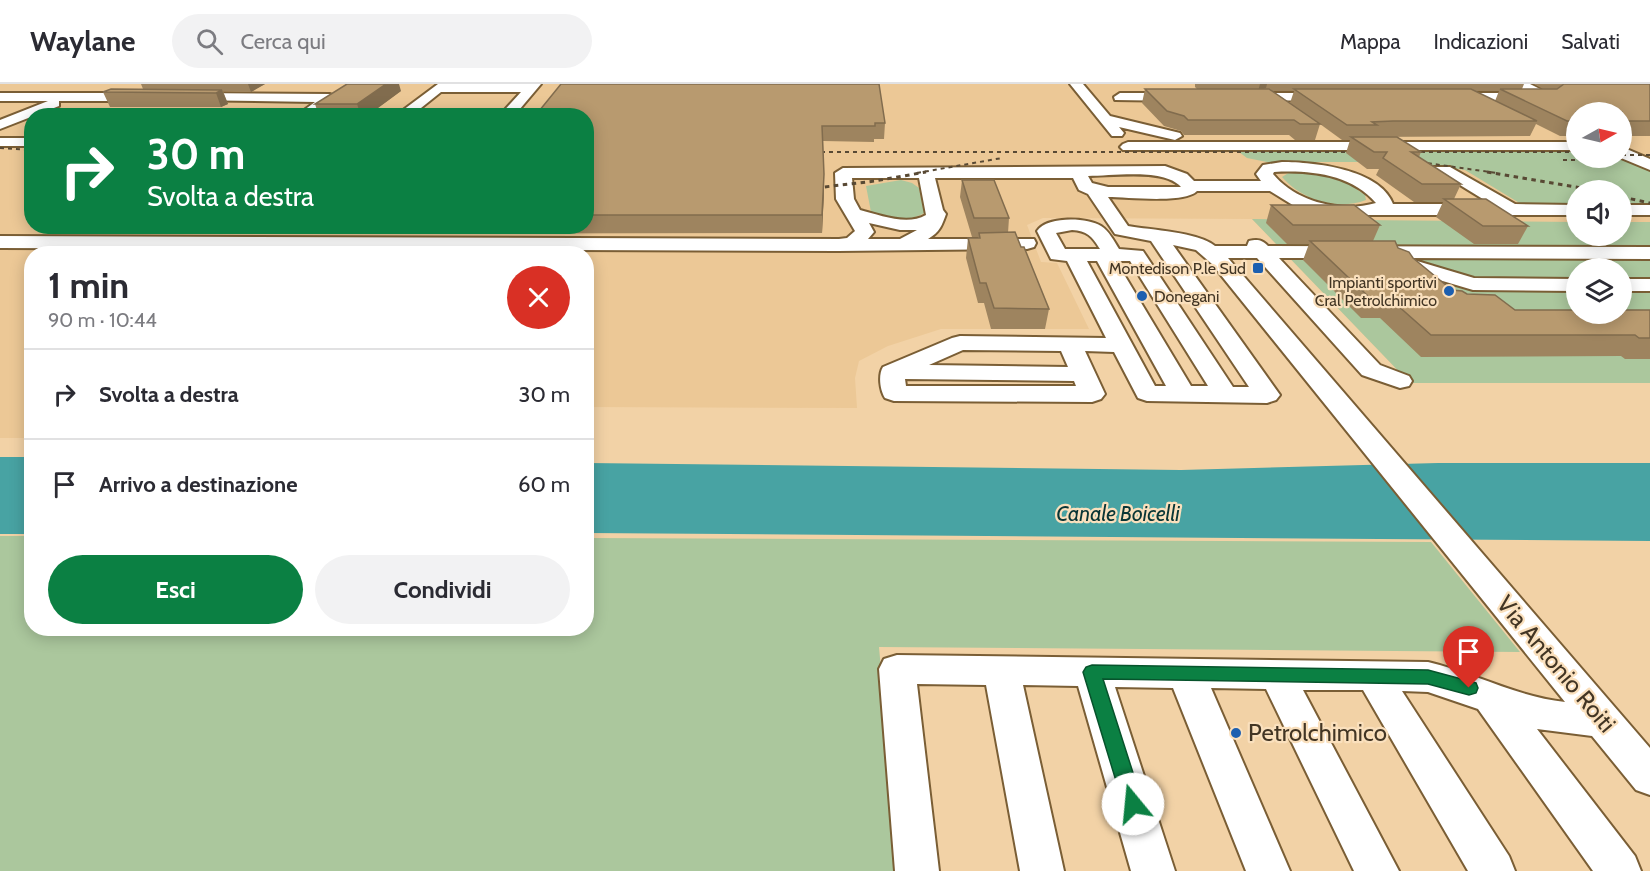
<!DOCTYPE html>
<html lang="it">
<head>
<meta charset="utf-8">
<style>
  :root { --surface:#fff; --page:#f2f2f3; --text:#2b2b33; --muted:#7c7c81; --line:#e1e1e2; --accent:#0b8043 }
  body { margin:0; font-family:Cabin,sans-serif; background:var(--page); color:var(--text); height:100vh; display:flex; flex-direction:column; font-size:22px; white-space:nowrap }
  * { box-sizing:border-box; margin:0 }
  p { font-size:20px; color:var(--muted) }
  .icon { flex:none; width:33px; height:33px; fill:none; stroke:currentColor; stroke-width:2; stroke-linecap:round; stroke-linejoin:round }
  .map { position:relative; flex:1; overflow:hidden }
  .sheet { position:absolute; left:24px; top:162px; width:570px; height:390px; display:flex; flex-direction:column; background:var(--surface); border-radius:24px; box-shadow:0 3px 15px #0003 }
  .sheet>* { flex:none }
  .top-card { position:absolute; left:24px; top:24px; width:570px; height:126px; border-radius:24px; box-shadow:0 3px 15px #0003; background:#0b8043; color:#fff; overflow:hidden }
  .needle { width:39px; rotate:82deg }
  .controls { position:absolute; left:1566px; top:18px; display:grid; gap:12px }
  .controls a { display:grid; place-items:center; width:66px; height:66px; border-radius:50%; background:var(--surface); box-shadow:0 3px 15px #0003; font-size:30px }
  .pin { position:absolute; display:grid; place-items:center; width:51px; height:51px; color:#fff; margin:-62px -26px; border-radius:50% 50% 50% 0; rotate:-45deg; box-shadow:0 0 6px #0007 }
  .pin .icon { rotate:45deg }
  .me { position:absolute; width:66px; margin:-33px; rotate:343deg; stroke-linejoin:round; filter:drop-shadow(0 0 4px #0008) }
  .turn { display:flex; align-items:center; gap:21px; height:126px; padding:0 24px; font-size:27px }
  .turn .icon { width:78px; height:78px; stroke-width:2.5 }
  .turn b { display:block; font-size:42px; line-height:51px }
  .round { display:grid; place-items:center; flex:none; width:63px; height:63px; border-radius:32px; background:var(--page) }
  .head { display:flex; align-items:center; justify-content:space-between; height:102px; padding:0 24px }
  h1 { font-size:36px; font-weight:700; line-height:45px }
  .button { display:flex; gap:12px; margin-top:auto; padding:12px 24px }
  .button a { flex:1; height:69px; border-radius:36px; background:var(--accent); color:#fff; font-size:24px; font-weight:700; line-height:69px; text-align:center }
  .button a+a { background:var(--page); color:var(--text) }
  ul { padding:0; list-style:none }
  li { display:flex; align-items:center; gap:18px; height:90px; padding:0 24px; border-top:2px solid var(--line) }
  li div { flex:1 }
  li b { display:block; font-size:22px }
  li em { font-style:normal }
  header { display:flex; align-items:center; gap:36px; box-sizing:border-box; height:84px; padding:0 30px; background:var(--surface); border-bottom:2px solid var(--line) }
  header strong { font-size:28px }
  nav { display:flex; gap:33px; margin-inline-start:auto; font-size:21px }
  .search { width:420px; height:54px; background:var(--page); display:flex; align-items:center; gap:15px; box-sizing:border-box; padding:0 21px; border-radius:33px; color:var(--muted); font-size:22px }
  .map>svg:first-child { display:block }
</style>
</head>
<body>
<header>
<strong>Waylane</strong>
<div class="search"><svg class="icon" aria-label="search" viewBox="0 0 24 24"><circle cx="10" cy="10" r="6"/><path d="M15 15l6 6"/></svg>Cerca qui</div>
<nav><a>Mappa</a><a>Indicazioni</a><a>Salvati</a></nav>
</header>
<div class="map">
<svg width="1650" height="787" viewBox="0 0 1650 787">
  <rect width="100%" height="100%" fill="#f2d2a6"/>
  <path fill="#ecc896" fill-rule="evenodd" d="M0,0H1650V299H1410L1252,135L1043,134L1027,141L1041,178L1057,179L1089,245H941L888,262L859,277L855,294L857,324L587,323L586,170H32L31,354H0ZM1576,28H1622V74H1576ZM32,32H586V142H32ZM1576,106H1622V152H1576ZM1576,184H1622V230H1576Z"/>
  <path fill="#abc79d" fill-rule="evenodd" d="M1576,64V74H1621L1650,86V122L1622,123V106H1576V123H1526L1465,86L1411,78H1267L1247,74L1239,68L1253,65L1306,67Z
    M1290,88C1320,85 1342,93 1365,111L1366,116C1337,127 1302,116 1282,93Z
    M901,96L912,99L919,104L924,129C910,138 884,137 871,128L866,102Z
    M1252,135L1576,138V152H1622V138H1650V299H1410ZM1576,184H1622V230H1576Z
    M0,452H31L32,544H586L587,454L1431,458L1520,568L879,563L899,787H0Z"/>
  <path fill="#48a3a3" d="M0,373H31V450H0Z
    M587,379L1181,386L1438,379H1650V457L587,449Z"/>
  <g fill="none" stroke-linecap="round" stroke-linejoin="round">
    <g stroke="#7a5e35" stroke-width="4">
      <path id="minor" d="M438,0H541L514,32H499L521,8H441L411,32H395Z
        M1070,0H1083L1110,32L1180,49L1182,52L1175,56L1119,43L1124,49L1122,52H1112Z
        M1513,0H1530L1556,13L1550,17H1449L1443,13L1449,9H1530Z
        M0,9H145L151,13L145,17H59V22L0,45V36L48,17H0Z
        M188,9L330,10L337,14L313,32H296L315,18L183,16L182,13Z
        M1120,9H1181L1187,13L1181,17L1115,16L1114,13Z
        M1242,9H1331L1337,13L1331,17L1237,16L1236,13Z
        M0,54H32V62H0Z
        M1128,58H1576V66H1123L1120,63L1123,60Z
        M1622,63L1650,75V86L1621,74Z
        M1282,78C1314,78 1380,85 1393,120H1491L1447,93H1441L1447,99L1439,104L1433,102L1414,88L1422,83H1450L1515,120L1576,121V131H1336L1296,123L1270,107H1197C1185,120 1126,113 1108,113L1128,142C1151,146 1198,148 1215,162H1247L1249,157C1258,155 1262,156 1268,162L1650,163V175L1407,174L1474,194L1576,195V207L1473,206L1392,182L1389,178L1392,174H1279L1380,281L1409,292L1412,297L1409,302L1400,304L1362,291L1257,174H1228L1650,664V711L1636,706L1592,652L1537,645L1635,772L1641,787H1593L1478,625L1428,608L1402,607L1509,772L1515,787H1468L1363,606H1303L1399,787H1354L1266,605L1211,604L1290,787H1246L1173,604L1115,603L1175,787H1131L1078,602L1023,601L1064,787H1020L986,601L917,600L939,787H895L879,585L884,575L897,571L1428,578C1475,589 1517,613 1565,618L1212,180L1196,166L1173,161L1280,311L1276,316L1267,319L1147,317L1138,314L1114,268L1085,267L1105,310L1101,315L1092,318L894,317L885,314C880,306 878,291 883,283L952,254L960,252L1106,254L1067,177L1051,175L1037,147C1047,132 1087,133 1101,142C1109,147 1114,157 1119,165L1143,167L1233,303H1249L1151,157L1115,150L1088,110L1079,106L1073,94H935L943,126L946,130C942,141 940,148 928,155H1034L1036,159L1034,163L1027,165L838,167L0,164V152L839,155L847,154L855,147L836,115L835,89L843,84L1165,82L1187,90L1194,97H1261L1256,90L1263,81ZM1274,88C1310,86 1351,90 1376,119C1341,129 1296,118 1273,90ZM1088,92C1113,92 1164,84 1181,103H1108L1092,99ZM852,94H919L926,131C907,142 880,131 860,126L854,115ZM869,139L900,146H917L900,155H868L874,148ZM1072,146C1087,147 1092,152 1100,165H1065L1056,149ZM1087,177H1097L1166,302H1155ZM1116,177H1130L1208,302H1191ZM963,266L1061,267L1068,283L929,281ZM905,295L1074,297L1076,302H906Z
        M1622,121H1650V131H1622Z
        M1622,195H1650V207H1622Z"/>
    </g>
    <use href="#minor" fill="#fff" fill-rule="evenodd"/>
    <path stroke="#584934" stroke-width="2" stroke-dasharray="4 4" stroke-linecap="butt" d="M0,64L32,66
      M805,68H1363
      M1405,68H1576
      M1622,71H1650
      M1563,76H1615
      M1412,77L1497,89
      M917,89L1002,74"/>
    <path stroke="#584934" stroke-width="3" stroke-dasharray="4.5 4.5" stroke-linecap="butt" d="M1487,88L1593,106
      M807,105L875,97L926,88
      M1622,113L1650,119"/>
  </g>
  <path fill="#9e845f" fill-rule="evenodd" d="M141,0H265L251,8L223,7L228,20L221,23H110L103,8L143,5Z
    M1195,0H1524L1522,5H1543L1534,0H1650V52H1622V28H1576V52H1560L1536,40L1530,52L1372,53L1421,68L1419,73L1461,100L1454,115L1528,142L1518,160H1474L1436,133L1443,118H1414L1376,91L1379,85H1367L1346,69L1350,56H1342L1320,40L1315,56H1295L1289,51H1184L1181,47L1164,42L1142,19L1145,5H1197L1195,3ZM1272,7H1294L1290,19ZM1475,7H1499L1495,17Z
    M401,7L367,32H319L315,20Z
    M586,32L885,39L884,55H874V58L823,57L824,107L822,149L316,150L313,142H586Z
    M962,96L1009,134L1008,149L1021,163L1049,225L1045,245H991L984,219H978L966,174L968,154H978V153H972L960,113Z
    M1271,121L1380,141L1373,157L1398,164L1413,174L1452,206L1515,226H1650V275H1625L1621,272L1421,273L1380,234H1361L1303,176L1309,160H1287L1266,139Z"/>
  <path fill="#816c4e" d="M248,0H265L251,8Z
    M386,0H399L401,7L367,32H361L357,20Z
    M1260,0H1267L1266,4L1258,7Z
    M222,6L228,20L221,23L216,9Z
    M824,90V107L822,149V131Z"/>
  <path fill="#b89a6f" stroke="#816c4e" stroke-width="1.5" d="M347,0H386L357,20H315Z
    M561,0H879L885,39H875V42H822L824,90L822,131H586V32H535Z
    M1564,0H1650V37H1622V28H1576V37H1567L1500,5H1557Z
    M111,5L222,6L216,9L103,8Z
    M1145,5H1269L1320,40H1300L1294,36H1188L1184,32L1167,27Z
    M1294,5H1471L1537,37H1393L1372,38L1377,41H1347Z
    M1351,53H1397L1421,68H1411L1461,100H1422L1383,74L1387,68H1374Z
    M962,96H994L1009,134H974Z
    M1444,115H1486L1528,142H1483Z
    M1271,121H1354L1380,141H1293Z
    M1015,148L1021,163H1024L1049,225L994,224L986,199H980L968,154H980L979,149Z
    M1310,157H1395L1398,164L1409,168L1413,174L1452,206L1462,207L1467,210L1495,211L1515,226H1576V230H1622V226H1650V254H1639L1635,251H1431L1388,213H1369Z"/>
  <path fill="#0b8043" stroke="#07532c" stroke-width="1.5" d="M1092,581L1428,586L1476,599L1478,604L1476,609L1469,611L1428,600L1103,595L1143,720L1140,727L1133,730L1126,727L1123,720L1083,588L1086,583Z"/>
  <g fill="#1c5fb0" stroke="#fae0bd" stroke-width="2">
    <rect x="1252" y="178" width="12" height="12" rx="3"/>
    <circle cx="1449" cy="207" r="6"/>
    <circle cx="1142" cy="212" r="6"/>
    <circle cx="1236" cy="649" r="6"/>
  </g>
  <g text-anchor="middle" stroke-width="4.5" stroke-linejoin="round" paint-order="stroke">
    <g font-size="16" fill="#423524" stroke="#fae0bd" text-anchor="end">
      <text x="1246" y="190">Montedison P.le Sud</text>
      <text x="1437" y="204">Impianti sportivi<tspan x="1437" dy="18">Cral Petrolchimico</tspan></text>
      <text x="1154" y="218" text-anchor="start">Donegani</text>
    </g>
    <g font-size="21" font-style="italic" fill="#083535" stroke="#fae0bd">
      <text x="1118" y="437">Canale Boicelli</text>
    </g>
    <g font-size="24" fill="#423524" stroke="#fae0bd">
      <text transform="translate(1556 580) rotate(50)" y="8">Via Antonio Roiti</text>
    </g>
    <g font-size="24" fill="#423524" stroke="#fae0bd" text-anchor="start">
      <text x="1248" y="657">Petrolchimico</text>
    </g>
  </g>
</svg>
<div class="controls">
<a><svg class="needle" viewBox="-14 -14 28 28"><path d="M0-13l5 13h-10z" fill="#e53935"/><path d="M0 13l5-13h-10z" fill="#7c7c81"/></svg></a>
<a><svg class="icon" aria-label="sound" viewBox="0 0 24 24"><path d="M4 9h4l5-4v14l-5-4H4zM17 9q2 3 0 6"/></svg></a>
<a><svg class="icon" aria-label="layers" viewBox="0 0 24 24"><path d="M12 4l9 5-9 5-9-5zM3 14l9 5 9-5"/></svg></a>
</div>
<div class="pin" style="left:1469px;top:604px;background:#d93025"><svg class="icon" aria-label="arrive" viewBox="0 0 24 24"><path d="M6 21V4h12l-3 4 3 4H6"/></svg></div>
<svg class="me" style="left:1133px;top:720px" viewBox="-20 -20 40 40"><circle r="19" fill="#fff"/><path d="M0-13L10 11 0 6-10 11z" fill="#0b8043"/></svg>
<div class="top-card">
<div class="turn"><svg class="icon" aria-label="right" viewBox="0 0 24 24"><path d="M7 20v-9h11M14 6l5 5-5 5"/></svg><div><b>30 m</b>Svolta a destra</div></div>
</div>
<section class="sheet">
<div class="head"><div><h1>1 min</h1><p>90 m · 10:44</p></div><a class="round" style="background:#d93025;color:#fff"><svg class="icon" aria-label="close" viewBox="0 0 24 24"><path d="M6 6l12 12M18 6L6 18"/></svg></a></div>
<ul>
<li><svg class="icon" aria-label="right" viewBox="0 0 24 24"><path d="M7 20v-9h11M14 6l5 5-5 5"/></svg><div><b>Svolta a destra</b></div><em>30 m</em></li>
<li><svg class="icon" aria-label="arrive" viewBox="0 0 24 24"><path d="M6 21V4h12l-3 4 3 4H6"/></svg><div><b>Arrivo a destinazione</b></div><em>60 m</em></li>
</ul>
<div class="button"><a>Esci</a><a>Condividi</a></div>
</section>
</div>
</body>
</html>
